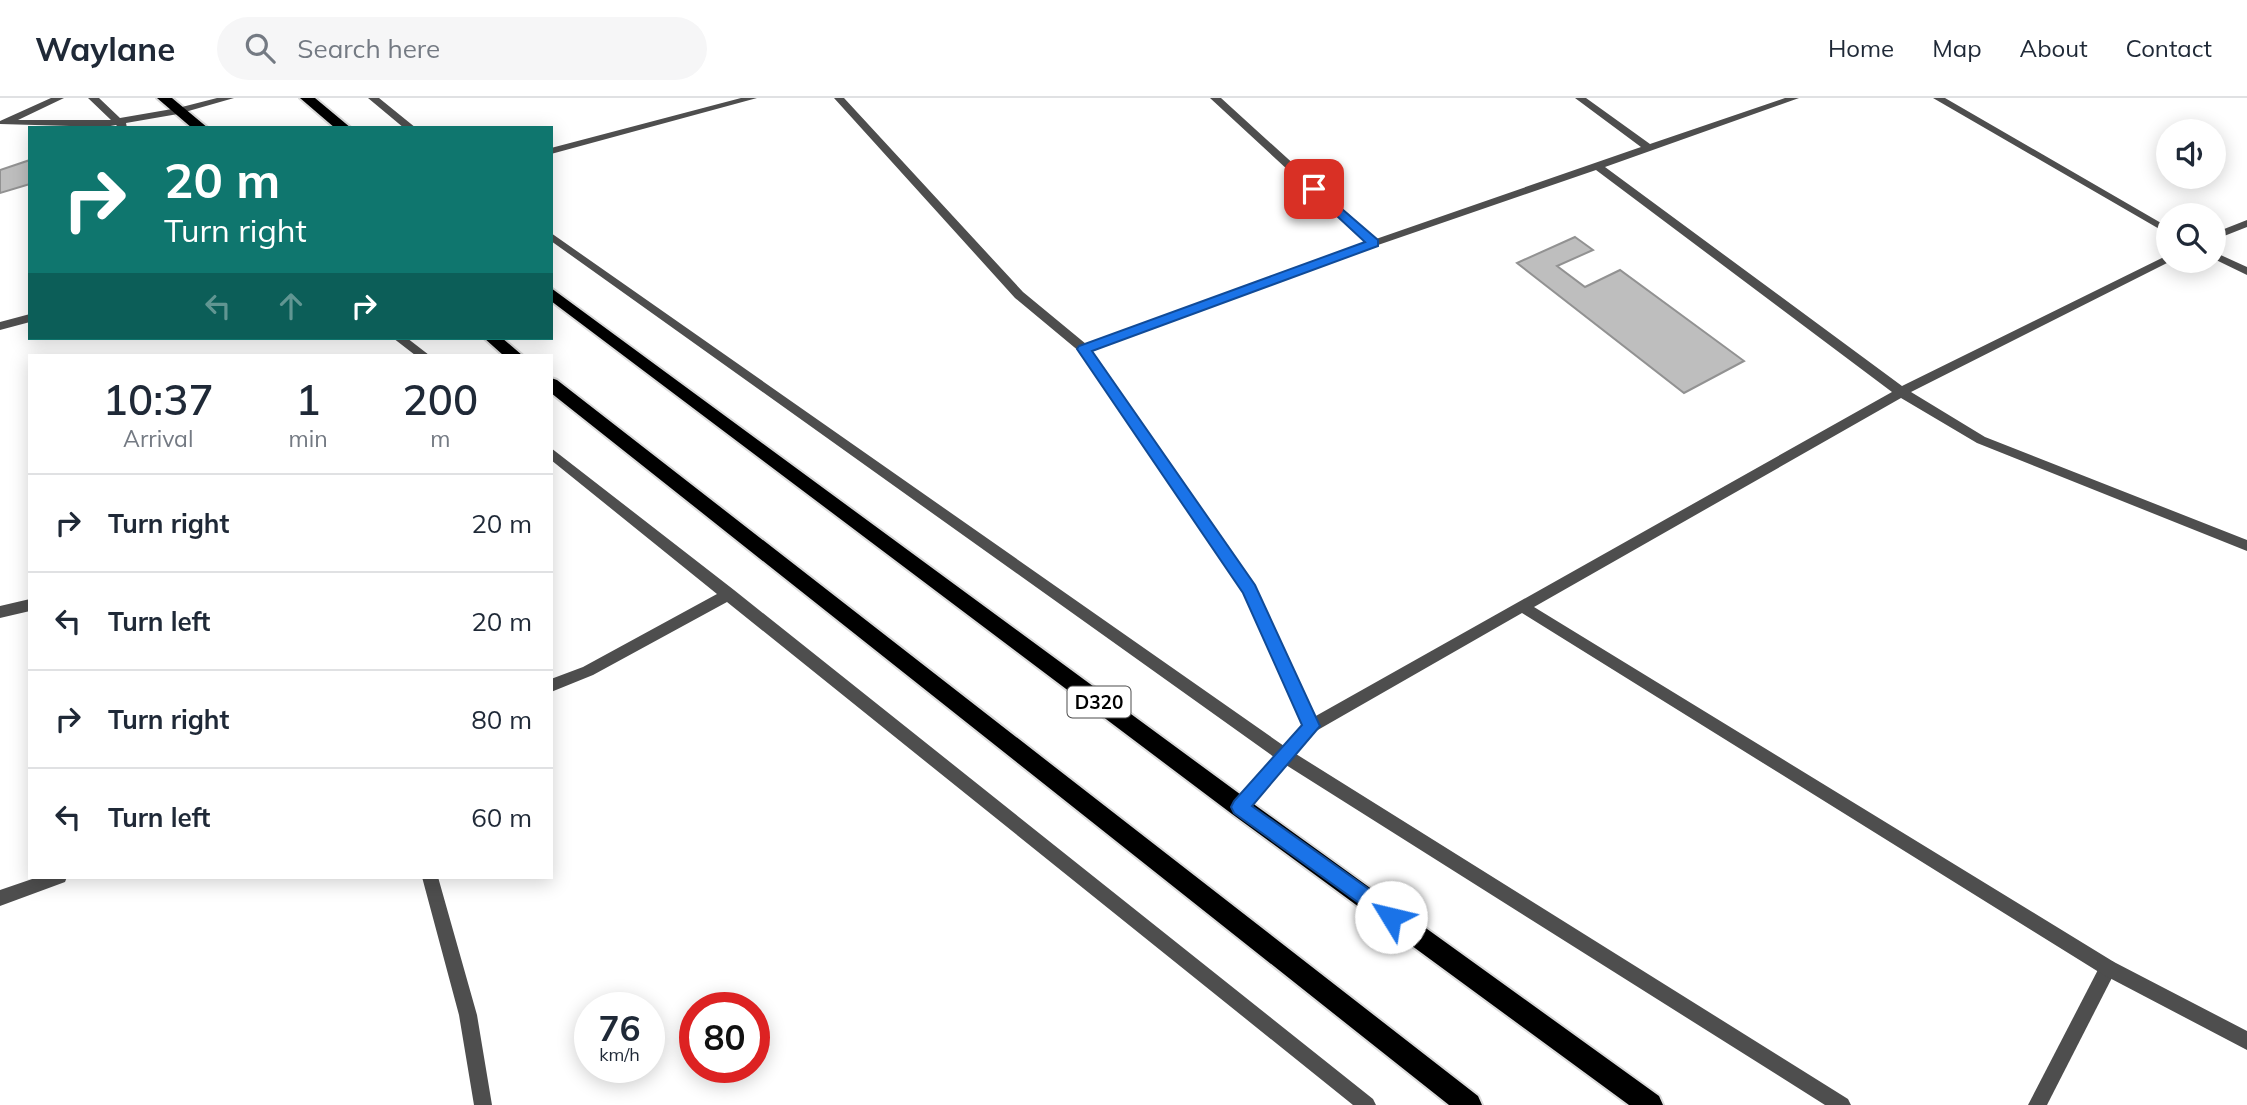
<!DOCTYPE html>
<html lang="en">
<head>
<meta charset="utf-8">
<style>
  :root { --surface:#fff; --page:#f6f6f7; --text:#1f2937; --muted:#747a83; --line:#e0e1e3 }
  body { margin:0; font-family:Mulish,sans-serif; background:var(--page); color:var(--text); height:100vh; display:flex; flex-direction:column; font-size:26px; white-space:nowrap }
  * { box-sizing:border-box; margin:0 }
  p { font-size:23px; color:var(--muted) }
  .icon { flex:none; width:38px; height:38px; fill:none; stroke:currentColor; stroke-width:2; stroke-linecap:round; stroke-linejoin:round }
  .map { position:relative; flex:1; overflow:hidden }
  .sheet { position:absolute; left:28px; top:256px; width:525px; height:525px; display:flex; flex-direction:column; background:var(--surface); border-radius:0px; box-shadow:0 4px 18px #0003 }
  .sheet>* { flex:none }
  .guide { position:absolute; left:28px; top:28px; width:525px; height:214px; border-radius:0px; box-shadow:0 4px 18px #0003; background:#0f766e; color:#fff; overflow:hidden }
  .tools { position:absolute; left:2156px; top:21px; display:grid; gap:14px }
  .tools a { display:grid; place-items:center; width:70px; height:70px; border-radius:50%; background:var(--surface); box-shadow:0 4px 18px #0003; font-size:35px }
  .speed { position:absolute; left:574px; top:894px; display:flex; gap:14px; font-size:35px; font-weight:700; text-align:center }
  .speed>* { display:grid; place-content:center; width:91px; height:91px; border-radius:50%; background:var(--surface); box-shadow:0 4px 18px #0003; line-height:1 }
  .speed small { font-size:18px; font-weight:400 }
  .speed .limit { border:10px solid #d22; background:#fff; color:#111 }
  .pin { position:absolute; display:grid; place-items:center; width:60px; height:60px; color:#fff; margin:-30px; border-radius:14px; box-shadow:0 4px 10px #0006 }
  .me { position:absolute; width:77px; margin:-38px; rotate:306deg; stroke-linejoin:round; filter:drop-shadow(0 0 5px #0008) }
  .turn { display:flex; align-items:center; gap:24px; height:147px; padding:0 21px; font-size:32px }
  .turn .icon { width:91px; height:91px; stroke-width:2.5 }
  .turn b { display:block; font-size:49px; line-height:60px }
  .lanes { display:flex; align-items:center; height:66px; padding:0 21px; background:#0003; justify-content:center; gap:35px; direction:ltr }
  .lanes .off { opacity:.35 }
  .eta { display:flex; justify-content:space-evenly; align-items:center; height:119px; text-align:center }
  .eta b { font-size:42px; font-weight:600; line-height:49px }
  ul { padding:0; list-style:none }
  li { display:flex; align-items:center; gap:21px; height:98px; padding:0 21px; border-top:2px solid var(--line) }
  li div { flex:1 }
  li b { display:block; font-size:26px }
  li em { font-style:normal }
  header { display:flex; align-items:center; gap:42px; box-sizing:border-box; height:98px; padding:0 35px; background:var(--surface); border-bottom:2px solid var(--line) }
  header strong { font-size:33px }
  nav { display:flex; gap:38px; margin-inline-start:auto; font-size:24px }
  .search { width:490px; height:63px; background:var(--page); display:flex; align-items:center; gap:18px; box-sizing:border-box; padding:0 24px; border-radius:38px; color:var(--muted); font-size:26px }
  .map>svg:first-child { display:block }
</style>
</head>
<body>
<header>
<strong>Waylane</strong>
<div class="search"><svg class="icon" aria-label="search" viewBox="0 0 24 24"><circle cx="10" cy="10" r="6"/><path d="M15 15l6 6"/></svg>Search here</div>
<nav><a>Home</a><a>Map</a><a>About</a><a>Contact</a></nav>
</header>
<div class="map">
<svg width="2247" height="1007" viewBox="0 0 2247 1007">
  <rect width="100%" height="100%" fill="#fff"/>
  <path fill="#bebebe" stroke="#929292" stroke-width="2" d="M30,62V86L0,95V72Z
    M1575,139L1593,152L1557,168L1585,189L1620,172L1744,263L1684,295L1517,165Z"/>
  <g fill="none" stroke-linecap="round" stroke-linejoin="round">
    <g stroke="#dbdbdb" stroke-width="4">
      <path id="trunk" d="M157,0H172L208,30H192Z
        M300,0H315L351,30H335Z
        M551,190L1248,702L1659,998L1663,1007H1629L1232,716L551,203Z
        M484,240H502L522,257H503Z
        M551,280L557,282L1478,998L1482,1007H1449L551,295Z"/>
    </g>
    <path fill="#4e4e4e" fill-rule="evenodd" d="M2108,862L2114,864L2117,870L2047,1007H2028L2102,864Z"/>
    <path fill="#4e4e4e" fill-rule="evenodd" d="M51,0H64L18,22H111L88,0H99L120,20L178,10L217,0H234L178,16L126,25L127,30H119L116,27L105,29L0,26V23Z
      M368,0H379L416,30H404Z
      M741,0H757L551,56V50Z
      M834,0H844L1023,194L1086,246L1366,144L1210,0H1221L1376,141L1641,49L1575,0H1586L1650,46L1785,0H1799L1605,69L1902,288L2168,157V163H2171L1911,294L1985,339L2247,442V453L1977,345L1901,300L1534,509L2114,864L2247,933V952L2102,876L1522,515L1316,633L1296,656L1848,1001L1851,1007H1825L1286,667L1246,714L1240,716L1234,714L1232,709L1234,704L1274,659L551,143V135L1284,648L1303,627L1244,495L1080,254L1015,200ZM1596,72L1892,294L1314,619L1255,488L1091,253L1378,147Z
      M1933,0H1945L2168,129V136Z
      M2247,122V129L2214,142V135Z
      M2214,154L2247,169V177L2214,161Z
      M30,216V224L0,232V224Z
      M393,240H407L429,257H415Z
      M551,350L734,492L1373,1001L1376,1007H1353L727,504L593,577L551,594V581L583,569L717,496L551,362Z
      M30,501V513L0,520V508Z
      M38,779H67L65,784L0,808V792Z
      M422,779H438L477,917L492,1007H474L459,917Z"/>
    <use href="#trunk" fill="#000" fill-rule="evenodd"/>
  </g>
  <path fill="#1a73e8" stroke="#114b97" stroke-width="2" d="M1314,87L1378,142V148L1092,253L1255,487L1320,628L1252,708L1398,812L1401,819L1398,825L1391,828L1234,715L1231,709L1234,703L1302,627L1243,495L1077,251L1079,248L1365,144L1310,93L1308,91Z"/>
  <g text-anchor="middle" stroke-width="7" stroke-linejoin="round" paint-order="stroke">
    <rect fill="#fff" stroke="#4c4c4c" stroke-width="2" x="1067.5" y="588.5" width="63" height="31" rx="5"/>
    <g font-size="19" font-weight="bold" fill="#000">
      <text x="1099" y="611">D320</text>
    </g>
  </g>
</svg>
<div class="tools">
<a><svg class="icon" aria-label="sound" viewBox="0 0 24 24"><path d="M4 9h4l5-4v14l-5-4H4zM17 9q2 3 0 6"/></svg></a>
<a><svg class="icon" aria-label="search" viewBox="0 0 24 24"><circle cx="10" cy="10" r="6"/><path d="M15 15l6 6"/></svg></a>
</div>
<div class="speed"><div>76<small>km/h</small></div><div class="limit">80</div></div>
<div class="pin" style="left:1314px;top:91px;background:#d93025"><svg class="icon" aria-label="arrive" viewBox="0 0 24 24"><path d="M6 21V4h12l-3 4 3 4H6"/></svg></div>
<svg class="me" style="left:1391px;top:819px" viewBox="-20 -20 40 40"><circle r="19" fill="#fff"/><path d="M0-13L10 11 0 6-10 11z" fill="#1a73e8"/></svg>
<div class="guide">
<div class="turn"><svg class="icon" aria-label="right" viewBox="0 0 24 24"><path d="M7 20v-9h11M14 6l5 5-5 5"/></svg><div><b>20 m</b>Turn right</div></div>
<div class="lanes"><svg class="icon off" aria-label="left" viewBox="0 0 24 24"><path d="M17 20v-9H6M10 6l-5 5 5 5"/></svg><svg class="icon off" aria-label="ahead" viewBox="0 0 24 24"><path d="M12 20V5M6 11l6-6 6 6"/></svg><svg class="icon" aria-label="right" viewBox="0 0 24 24"><path d="M7 20v-9h11M14 6l5 5-5 5"/></svg></div>
</div>
<section class="sheet">
<div class="eta">
<div><b>10:37</b><p>Arrival</p></div>
<div><b>1</b><p>min</p></div>
<div><b>200</b><p>m</p></div>
</div>
<ul>
<li><svg class="icon" aria-label="right" viewBox="0 0 24 24"><path d="M7 20v-9h11M14 6l5 5-5 5"/></svg><div><b>Turn right</b></div><em>20 m</em></li>
<li><svg class="icon" aria-label="left" viewBox="0 0 24 24"><path d="M17 20v-9H6M10 6l-5 5 5 5"/></svg><div><b>Turn left</b></div><em>20 m</em></li>
<li><svg class="icon" aria-label="right" viewBox="0 0 24 24"><path d="M7 20v-9h11M14 6l5 5-5 5"/></svg><div><b>Turn right</b></div><em>80 m</em></li>
<li><svg class="icon" aria-label="left" viewBox="0 0 24 24"><path d="M17 20v-9H6M10 6l-5 5 5 5"/></svg><div><b>Turn left</b></div><em>60 m</em></li>
</ul>
</section>
</div>
</body>
</html>
